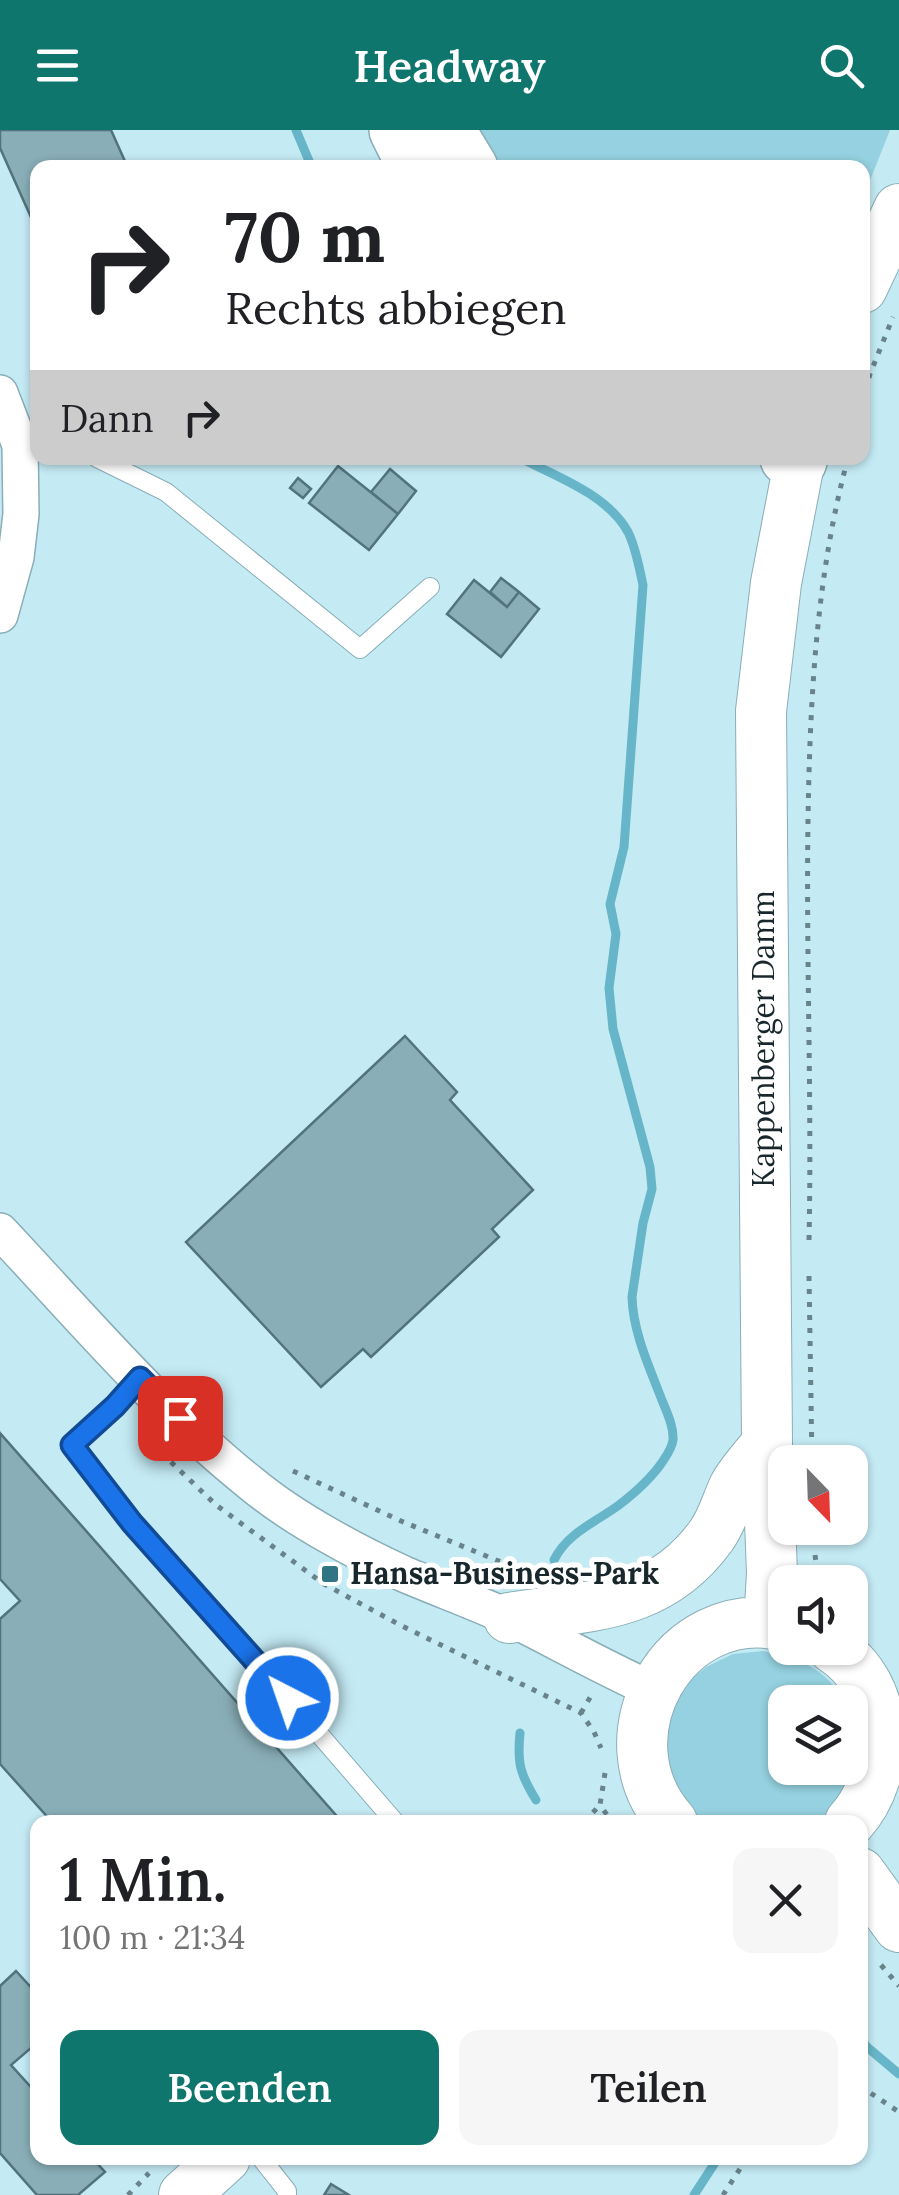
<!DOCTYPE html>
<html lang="de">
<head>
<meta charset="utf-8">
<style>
  :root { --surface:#fff; --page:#f6f6f6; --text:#202124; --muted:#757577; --accent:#0f766e }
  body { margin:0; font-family:Lora,serif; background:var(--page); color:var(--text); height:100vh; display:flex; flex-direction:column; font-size:38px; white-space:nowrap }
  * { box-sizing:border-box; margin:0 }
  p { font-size:32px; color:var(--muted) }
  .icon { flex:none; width:55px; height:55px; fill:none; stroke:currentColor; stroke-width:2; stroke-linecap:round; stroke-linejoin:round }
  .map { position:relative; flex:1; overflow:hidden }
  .side { position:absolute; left:30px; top:1685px; width:838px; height:350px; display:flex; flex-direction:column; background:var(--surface); border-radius:20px; box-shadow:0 2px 8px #0004 }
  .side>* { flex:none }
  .guide { position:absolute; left:30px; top:30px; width:840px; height:305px; border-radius:20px; box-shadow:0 2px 8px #0004; background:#fff; color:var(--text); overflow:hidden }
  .needle { width:65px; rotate:157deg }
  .buttons { position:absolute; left:768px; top:1315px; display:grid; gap:20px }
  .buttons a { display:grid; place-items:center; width:100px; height:100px; border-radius:20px; background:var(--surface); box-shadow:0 2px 8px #0004; font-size:50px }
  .pin { position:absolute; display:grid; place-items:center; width:85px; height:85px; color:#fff; margin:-42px; border-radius:20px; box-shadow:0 5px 15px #0006 }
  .me { position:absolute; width:110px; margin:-55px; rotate:319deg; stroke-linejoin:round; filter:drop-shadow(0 0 8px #0008) }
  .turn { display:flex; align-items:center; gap:35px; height:210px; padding:0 30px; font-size:45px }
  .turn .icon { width:130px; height:130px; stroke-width:2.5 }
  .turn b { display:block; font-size:70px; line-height:85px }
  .then { display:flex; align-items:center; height:95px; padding:0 30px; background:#0003; gap:20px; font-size:38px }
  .round { display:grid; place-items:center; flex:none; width:105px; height:105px; border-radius:20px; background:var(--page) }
  .overview { display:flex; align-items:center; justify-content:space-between; height:170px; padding:0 30px }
  h1 { font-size:60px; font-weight:600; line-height:75px }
  .cta { display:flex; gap:20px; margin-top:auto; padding:20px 30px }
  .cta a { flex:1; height:115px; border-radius:20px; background:var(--accent); color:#fff; font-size:40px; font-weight:600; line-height:115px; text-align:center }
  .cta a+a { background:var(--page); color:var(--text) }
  header { display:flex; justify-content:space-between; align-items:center; height:130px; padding:0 30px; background:var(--accent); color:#fff; font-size:45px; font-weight:600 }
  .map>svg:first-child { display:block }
</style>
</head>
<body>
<header><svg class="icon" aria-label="menu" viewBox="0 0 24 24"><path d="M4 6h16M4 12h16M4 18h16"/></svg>Headway<svg class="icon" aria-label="search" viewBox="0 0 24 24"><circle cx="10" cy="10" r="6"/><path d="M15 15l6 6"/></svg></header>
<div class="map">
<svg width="899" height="2065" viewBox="0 0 899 2065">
  <rect width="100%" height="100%" fill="#c4eaf4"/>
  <path fill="#95d1e0" d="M458,0H890L863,68L862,38L482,37Z
    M763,1521C797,1527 828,1539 844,1572H785V1638H850V1585C866,1620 851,1671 820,1692H697L681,1678L666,1648L668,1582L683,1556L706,1537L733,1524Z"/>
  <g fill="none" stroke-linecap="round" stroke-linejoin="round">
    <path stroke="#67b5c8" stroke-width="9" d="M296,0L312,38
      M520,328C556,346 608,365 628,402C636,418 639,437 643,455L624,717L610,774L616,804L609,858L613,899L650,1037L652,1059L643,1093L632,1167C633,1201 648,1234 660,1265C665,1279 674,1295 673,1310C672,1318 667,1325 663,1331C651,1349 636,1362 619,1375C596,1392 567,1403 554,1430
      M520,1603C517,1633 520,1644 536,1670
      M860,1908L867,1917L899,1944
      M694,2065L718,2028"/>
  </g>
  <path fill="#89aeb7" stroke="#50737c" stroke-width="2.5" d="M0,0H111L128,38H38V103L0,18Z
    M338,336L398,384L369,420L309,373Z
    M390,339L416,361L398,384L371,362Z
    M298,348L311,359L303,368L290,358Z
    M501,448L519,462L507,477L490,462Z
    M474,450L507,477L519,462L539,479L501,527L447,484Z
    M405,906L457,962L450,970L533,1060L492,1099L499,1107L371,1227L363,1219L321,1257L186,1112Z
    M0,1303L342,1692H52L0,1634V1489L20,1471L0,1449Z
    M16,1841L38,1865V1912L11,1935L38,1965V2028H92L105,2042L78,2065H37L0,2023V1856Z
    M331,2054L349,2065H324Z"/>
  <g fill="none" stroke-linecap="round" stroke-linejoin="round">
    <g stroke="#89aeb7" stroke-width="20">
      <path id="service" d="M97,328L166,362L360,519L430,457
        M139,1248L115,1276L72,1315L132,1393L244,1517L395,1692
        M261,2028L287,2061V2065"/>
    </g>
    <g stroke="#89aeb7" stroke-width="38">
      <path id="minor" d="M0,263L20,315L21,384L16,427L0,485
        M0,1101C80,1186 162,1283 253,1355C294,1389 356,1422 404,1444C439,1459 475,1472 510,1488C558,1512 604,1538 653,1560"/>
    </g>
    <g stroke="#89aeb7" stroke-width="52">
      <path id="secondary" d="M862,158L899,79
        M509,1488C589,1475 658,1479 711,1406C722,1391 726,1374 734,1357C742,1342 756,1327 767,1314
        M769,1493L772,1443L767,1314L761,581L776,453L800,328
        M833,1518C892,1556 894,1643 850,1692
        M672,1692C597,1608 674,1469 785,1496
        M860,1743L899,1797
        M184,2065L225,2028"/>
    </g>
    <g stroke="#89aeb7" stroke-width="58">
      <path id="motorway" d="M397,0L416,38
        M447,0L470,38
        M788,328L799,331"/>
    </g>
    <path stroke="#69838a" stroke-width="5" stroke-dasharray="5 8" stroke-linecap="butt" d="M862,273L870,244L893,187
      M809,1110C812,970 806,830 808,690C810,569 816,446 848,328
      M809,1146L812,1332
      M171,1332L216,1375L324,1454L402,1496L581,1583L594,1602L601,1618
      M293,1341L401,1391L496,1430L532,1442
      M815,1425L818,1446L823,1452
      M581,1583L592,1564
      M605,1643L600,1675L612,1692
      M584,1692L600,1675
      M881,1835L899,1856
      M860,1956L899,1982
      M128,2065L149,2043
      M723,2065L747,2028"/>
    <use href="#service" stroke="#fff" stroke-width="18"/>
    <use href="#minor" stroke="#fff" stroke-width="35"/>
    <use href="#secondary" stroke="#fff" stroke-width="50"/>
    <use href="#motorway" stroke="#fff" stroke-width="55"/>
  </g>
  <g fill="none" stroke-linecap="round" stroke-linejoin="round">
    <g stroke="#114b97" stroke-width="25">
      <path id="route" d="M180,1288L140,1248L115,1276L72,1315L132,1393L288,1568"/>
    </g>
    <use href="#route" stroke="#1a73e8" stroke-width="18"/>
  </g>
  <rect fill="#317585" stroke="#fff" stroke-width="4" x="320" y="1434" width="20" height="20" rx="5"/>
  <g text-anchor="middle" stroke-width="10" stroke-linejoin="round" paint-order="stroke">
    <g font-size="30" fill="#18272b" stroke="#fff">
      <text transform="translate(764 909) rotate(-90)" y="10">Kappenberger Damm</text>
    </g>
    <g font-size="30" font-weight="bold" fill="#18272b" stroke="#fff" text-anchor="start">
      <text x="350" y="1454">Hansa-Business-Park</text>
    </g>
  </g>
</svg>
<div class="buttons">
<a><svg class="needle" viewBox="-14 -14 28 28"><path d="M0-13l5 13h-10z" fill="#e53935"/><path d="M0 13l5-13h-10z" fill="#757577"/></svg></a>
<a><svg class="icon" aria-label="sound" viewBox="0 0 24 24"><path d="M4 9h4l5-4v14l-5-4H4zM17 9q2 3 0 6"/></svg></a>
<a><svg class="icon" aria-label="layers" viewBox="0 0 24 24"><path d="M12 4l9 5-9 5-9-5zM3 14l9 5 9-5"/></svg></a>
</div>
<div class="pin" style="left:180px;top:1288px;background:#d93025"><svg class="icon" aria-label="arrive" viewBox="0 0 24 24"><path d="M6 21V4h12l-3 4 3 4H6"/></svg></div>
<svg class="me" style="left:288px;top:1568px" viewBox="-20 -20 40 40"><circle r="17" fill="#1a73e8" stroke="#fff" stroke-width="3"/><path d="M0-11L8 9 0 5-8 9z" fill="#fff"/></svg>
<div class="guide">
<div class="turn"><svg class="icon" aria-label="right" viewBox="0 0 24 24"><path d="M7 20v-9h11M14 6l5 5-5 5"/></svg><div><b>70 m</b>Rechts abbiegen</div></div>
<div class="then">Dann<svg class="icon" aria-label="right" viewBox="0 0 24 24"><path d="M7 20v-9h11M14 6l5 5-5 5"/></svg></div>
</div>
<section class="side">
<div class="overview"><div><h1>1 Min.</h1><p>100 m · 21:34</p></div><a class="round"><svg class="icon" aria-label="close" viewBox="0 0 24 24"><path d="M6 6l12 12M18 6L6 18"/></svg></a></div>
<div class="cta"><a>Beenden</a><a>Teilen</a></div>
</section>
</div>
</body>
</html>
